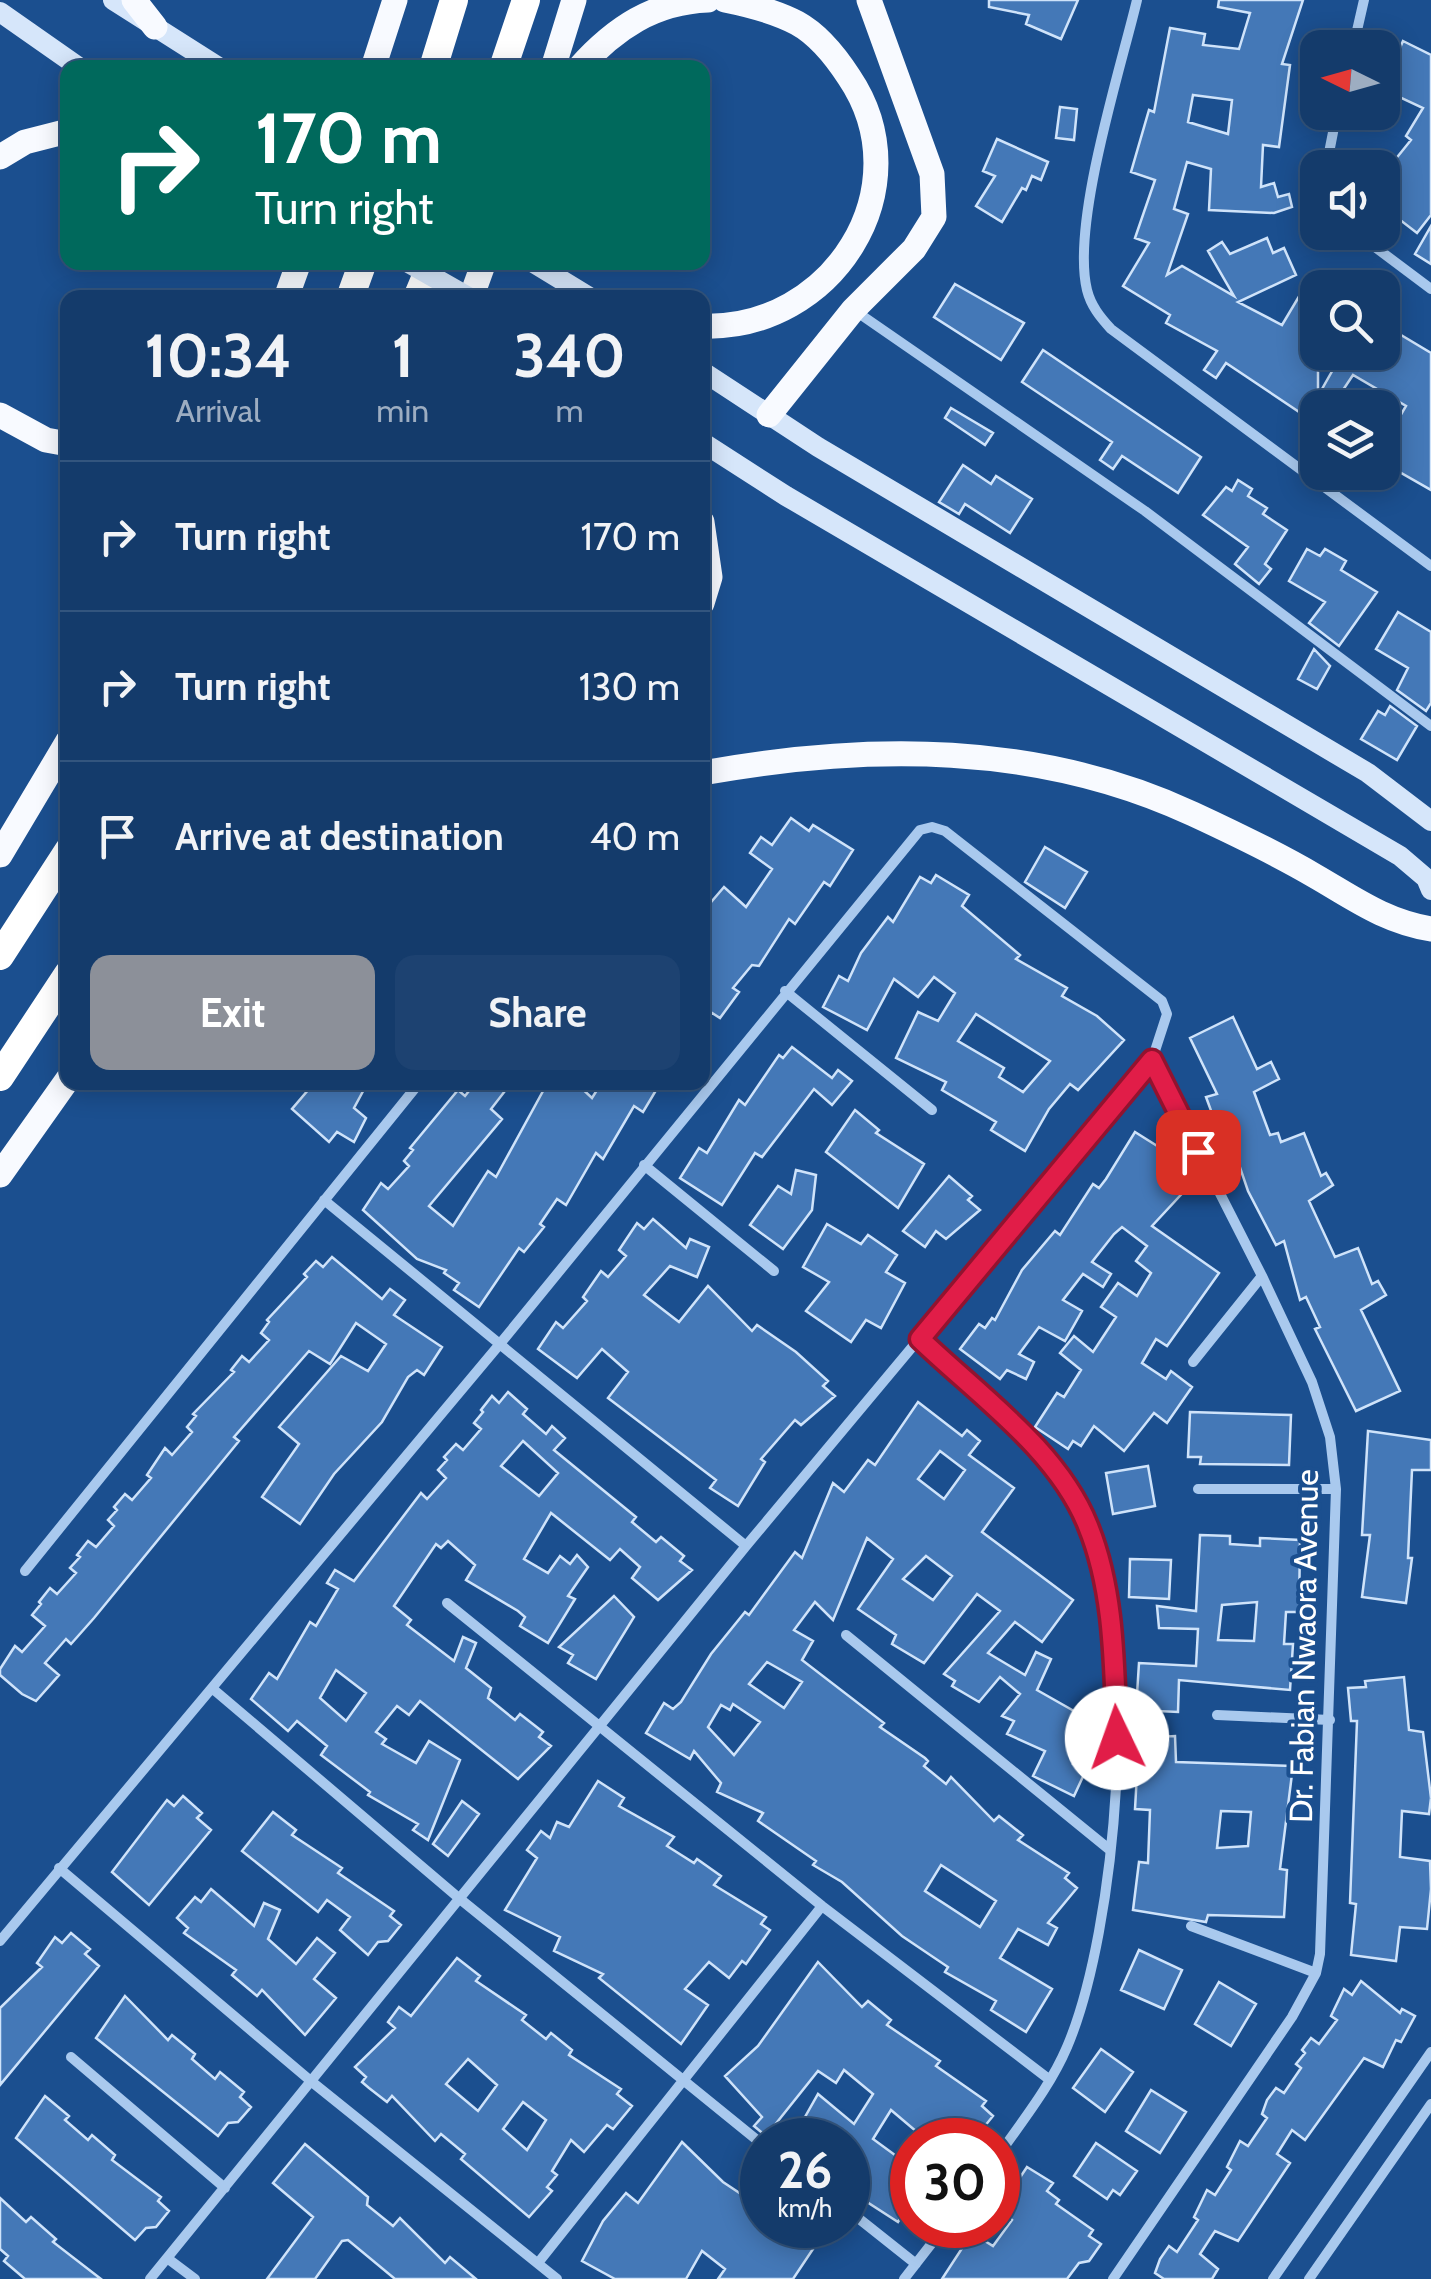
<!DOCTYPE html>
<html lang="en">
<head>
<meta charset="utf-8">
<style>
  :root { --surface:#143b6b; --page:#1d4271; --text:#f1f3f6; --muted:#9dadc1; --line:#33557e; --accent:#8c9099 }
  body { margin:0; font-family:Cabin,sans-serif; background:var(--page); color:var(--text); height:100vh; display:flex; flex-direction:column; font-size:38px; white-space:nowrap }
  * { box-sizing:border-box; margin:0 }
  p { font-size:32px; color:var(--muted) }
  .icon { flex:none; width:55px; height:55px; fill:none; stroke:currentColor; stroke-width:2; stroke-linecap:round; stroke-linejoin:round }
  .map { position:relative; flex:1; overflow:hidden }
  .drawer { position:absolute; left:60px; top:290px; width:650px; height:800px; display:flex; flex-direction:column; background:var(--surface); border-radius:20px; box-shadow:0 5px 25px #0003,0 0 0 2px var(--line) }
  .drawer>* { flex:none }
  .hud { position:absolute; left:60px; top:60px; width:650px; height:210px; border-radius:20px; box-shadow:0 5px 25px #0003,0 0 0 2px var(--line); background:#00695c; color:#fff; overflow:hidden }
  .needle { width:65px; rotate:275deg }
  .fabs { position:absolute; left:1300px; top:30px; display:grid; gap:20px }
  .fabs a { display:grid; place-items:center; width:100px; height:100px; border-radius:20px; background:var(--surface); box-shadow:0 5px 25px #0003,0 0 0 2px var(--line); font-size:50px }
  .speed { position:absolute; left:740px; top:2118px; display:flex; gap:20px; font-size:50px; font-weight:700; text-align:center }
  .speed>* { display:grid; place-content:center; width:130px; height:130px; border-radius:50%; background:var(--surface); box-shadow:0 5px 25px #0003,0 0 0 2px var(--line); line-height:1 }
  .speed small { font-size:25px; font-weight:400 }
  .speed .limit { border:15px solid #d22; background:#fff; color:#111 }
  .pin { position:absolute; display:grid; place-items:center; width:85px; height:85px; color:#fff; margin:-42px; border-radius:20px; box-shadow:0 5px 15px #0006 }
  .me { position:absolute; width:110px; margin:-55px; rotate:357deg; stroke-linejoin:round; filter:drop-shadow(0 0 8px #0008) }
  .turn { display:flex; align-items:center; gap:35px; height:210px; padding:0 30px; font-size:45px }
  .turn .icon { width:130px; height:130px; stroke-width:2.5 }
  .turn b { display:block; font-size:70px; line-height:85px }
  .eta { display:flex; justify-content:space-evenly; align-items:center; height:170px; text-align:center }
  .eta b { font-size:60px; font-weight:700; line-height:70px }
  .action { display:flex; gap:20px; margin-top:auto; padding:20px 30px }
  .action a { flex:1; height:115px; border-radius:20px; background:var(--accent); color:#fff; font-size:40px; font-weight:700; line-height:115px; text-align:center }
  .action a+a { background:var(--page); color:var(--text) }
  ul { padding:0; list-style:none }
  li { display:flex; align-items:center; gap:30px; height:150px; padding:0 30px; border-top:2px solid var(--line) }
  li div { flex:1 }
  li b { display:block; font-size:38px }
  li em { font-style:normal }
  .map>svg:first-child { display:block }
</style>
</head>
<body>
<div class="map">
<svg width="1431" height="2279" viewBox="0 0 1431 2279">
  <rect width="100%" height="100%" fill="#1b4f8f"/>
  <path fill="#4478b7" stroke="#cfe3fa" stroke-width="2.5" fill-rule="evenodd" d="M989,0H1078L1061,39L1026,24L1029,15L989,7Z
    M1219,0H1303L1282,64L1290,65L1279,147L1263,145L1261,187L1274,183L1278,197L1289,194L1292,207L1274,213L1209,210L1211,169L1187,162L1174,209L1188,214L1167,275L1182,266L1234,296L1208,251L1222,242L1230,254L1267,238L1273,253L1284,248L1296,275L1238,302L1282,325L1307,283L1318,290V396L1343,352H1382L1391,329L1431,353V490L1382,462V447L1406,406L1353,375L1331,408H1318V435L1300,425L1305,416L1226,363L1216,378L1204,370L1217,351L1166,323L1170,315L1123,286L1149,243L1135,238L1155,180L1131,172L1149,110L1154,112L1170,28L1205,34L1203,45L1239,49L1250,13L1218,7ZM1193,95L1232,100L1228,134L1188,122Z
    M1403,41L1431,55V215L1417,233L1382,206V176L1411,140L1406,136L1423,108L1382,89Z
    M1060,107L1077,109L1074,140L1056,138Z
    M997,139L1048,162L1041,180L1032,176L1026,190L1022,188L1002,222L976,206L995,176L983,171Z
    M1431,226V264L1415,254Z
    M955,284L1024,323L1001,360L934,317Z
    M1043,350L1201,457L1178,493L1122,456L1113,469L1100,460L1112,442L1022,382Z
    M951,408L993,433L985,445L945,418Z
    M963,465L991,484L996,476L1032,499L1010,533L965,504L959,514L939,502Z
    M1238,480L1252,489L1248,496L1267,508L1263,514L1287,530L1265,564L1271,569L1259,584L1235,564L1248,547L1203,515L1226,487L1232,491Z
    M1307,549L1320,556L1325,549L1346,561L1341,570L1377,592L1339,646L1309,623L1325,602L1289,581Z
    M1398,612L1431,632V703L1426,711L1397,690L1408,668L1376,649Z
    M1314,649L1330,666L1317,689L1298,679Z
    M1390,706L1417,726L1397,760L1361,739L1378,711L1385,715Z
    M791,818L809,831L813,825L853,850L830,886L824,882L795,924L789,919L759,966L752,965L733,988L739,992L720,1018L712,1013L702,1026V893L712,901L724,887L746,907L772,869L750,853L761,837L772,845Z
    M1045,847L1087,872L1065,908L1025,882Z
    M936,875L969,895L962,906L1020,955L1016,959L1067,988L1062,996L1097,1016L1124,1040L1078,1090L1070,1084L1049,1109L1025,1151L991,1130L996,1122L942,1090L946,1082L896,1058L918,1012L938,1021L955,993L934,977L918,997L894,979L867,1030L823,1007L839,976L848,981L861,953L888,917L893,922L920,877L931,883ZM976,1014L1050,1061L1023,1092L999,1077L1004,1068L958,1041Z
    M1233,1017L1257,1069L1271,1062L1279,1079L1254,1092L1270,1135L1278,1133L1281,1142L1304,1133L1321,1176L1326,1173L1333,1185L1309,1201L1335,1257L1358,1248L1372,1284L1378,1281L1386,1295L1361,1310L1400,1391L1356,1411L1315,1329L1320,1327L1306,1297L1300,1300L1284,1241L1276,1245L1248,1191L1228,1132L1220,1135L1206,1097L1217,1094L1190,1038Z
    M792,1047L832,1078L838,1070L852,1081L832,1105L814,1089L762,1157L755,1153L722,1205L680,1178L699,1148L707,1153L739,1100L745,1105L779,1055L783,1058Z
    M315,1082H368L354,1108L366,1118L354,1142L337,1132L329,1142L292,1109Z
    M476,1082H512L491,1109L502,1119L429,1206L453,1226L488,1171L496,1177L548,1082H575L592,1098L602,1082H661L643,1112L634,1106L603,1159L596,1153L566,1205L557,1199L540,1224L544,1227L524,1252L519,1248L479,1307L454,1290L459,1283L444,1273L446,1270L417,1259L363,1210L381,1183L388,1189L409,1166L404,1161L413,1150L410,1148L458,1090L465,1096Z
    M855,1110L879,1130L876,1133L924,1164L898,1208L826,1152Z
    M1135,1132L1173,1156L1167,1166L1189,1186L1152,1226L1219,1273L1167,1346L1156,1339L1142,1363L1166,1379L1171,1371L1192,1387L1167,1423L1154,1413L1124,1451L1094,1426L1081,1446L1073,1441L1068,1449L1035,1427L1057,1393L1064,1397L1081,1370L1060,1353L1074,1336L1093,1352L1116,1317L1101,1307L1118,1283L1137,1296L1151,1273L1136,1261L1147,1246L1122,1227L1114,1234L1092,1262L1111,1274L1103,1287L1083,1274L1063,1300L1082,1311L1065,1341L1039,1327L1019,1354L1034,1362L1026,1379L1007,1370L1000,1379L960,1349L979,1324L985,1328L992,1318L995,1320L1022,1270L1055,1231L1060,1235L1093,1184L1099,1188L1106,1179Z
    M796,1170L816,1175L812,1210L783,1249L750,1225L778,1186L791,1194Z
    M949,1176L972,1196L968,1200L980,1210L946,1239L936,1231L925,1247L903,1231Z
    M653,1219L686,1248L690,1239L709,1247L697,1277L670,1266L644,1295L679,1322L708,1286L752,1331L757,1325L796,1352L828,1381L823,1386L835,1396L801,1425L795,1420L761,1459L765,1462L738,1506L710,1488L716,1480L608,1398L628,1372L602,1349L577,1378L538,1349L556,1322L563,1328L587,1301L583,1297L601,1271L608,1277L626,1256L619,1250L637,1223L644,1229Z
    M827,1224L861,1244L868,1235L897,1255L886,1272L905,1283L881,1328L866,1320L851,1342L806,1311L829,1282L803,1267Z
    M332,1257L382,1299L390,1289L405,1300L394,1315L442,1347L424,1375L417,1370L408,1377L382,1422L334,1474L300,1524L262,1497L299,1444L279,1427L341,1356L368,1371L386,1344L356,1323L330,1364L309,1351L234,1437L239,1441L94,1618L71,1644L66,1639L45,1663L59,1675L36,1701L22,1694L0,1675V1669L15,1646L22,1652L45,1626L32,1615L41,1604L39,1602L50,1588L57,1594L76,1573L70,1568L80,1557L77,1555L88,1541L96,1547L114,1526L108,1520L117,1510L114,1507L125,1494L132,1500L151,1478L147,1475L165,1448L172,1455L192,1432L187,1427L196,1416L193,1414L234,1372L231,1370L242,1356L249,1362L269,1340L261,1333L269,1322L267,1320L307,1277L304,1274L316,1261L323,1267Z
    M508,1392L527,1409L523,1414L546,1434L552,1426L565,1438L554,1450L636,1517L632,1522L656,1542L661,1537L684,1556L680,1561L692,1570L658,1600L632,1578L640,1567L620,1549L610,1560L551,1513L524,1559L548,1573L560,1556L570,1564L577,1555L588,1567L568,1596L575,1599L548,1643L520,1626L525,1617L518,1611L466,1580L475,1565L448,1541L441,1548L436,1544L394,1606L411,1620L407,1625L454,1661L463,1637L476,1643L466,1668L491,1688L488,1698L515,1720L520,1714L543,1732L539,1737L551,1746L518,1779L420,1701L409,1715L397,1706L376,1732L386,1739L382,1744L416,1763L429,1741L460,1760L428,1840L413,1830L418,1824L368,1795L370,1792L321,1755L327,1746L297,1721L288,1731L251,1699L269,1673L277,1679L310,1622L316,1626L338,1589L327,1583L335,1570L354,1581L421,1493L427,1499L446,1478L438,1470L447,1460L444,1457L456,1444L463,1450L481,1429L474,1423L483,1412L481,1410L492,1396L499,1403ZM523,1441L558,1473L539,1496L501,1466ZM336,1670L366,1693L346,1721L320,1698Z
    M918,1402L962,1436L967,1430L980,1441L969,1455L1014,1488L982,1532L1073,1600L1042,1642L1015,1622L988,1653L1025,1675L1036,1652L1051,1659L1037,1690L1088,1719L1081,1733L1086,1736L1073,1764L1086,1770L1074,1796L1033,1776L1045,1751L1007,1734L1014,1721L1002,1716L1020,1694L1000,1677L979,1702L952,1686L955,1681L944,1674L1000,1611L977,1594L924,1663L892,1644L896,1635L858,1609L893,1559L867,1538L833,1620L815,1602L794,1630L813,1641L802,1660L884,1723L880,1727L925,1758L928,1761L924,1766L946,1784L951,1777L994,1821L999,1816L1023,1835L1018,1840L1069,1873L1065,1878L1077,1888L1048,1923L1057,1928L1048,1945L1018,1929L1000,1958L1052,1989L1026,2032L991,2010L996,2001L945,1972L948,1967L902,1936L842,1882L813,1865L816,1861L758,1821L763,1813L717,1792L721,1783L694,1751L690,1759L646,1733L664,1703L673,1709L681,1702L711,1654L745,1612L749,1615L795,1552L802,1558L833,1483L844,1492L868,1460L875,1465ZM940,1451L965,1470L944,1499L918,1479ZM926,1556L952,1576L933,1600L903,1579ZM767,1662L802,1682L784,1708L749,1684ZM733,1704L760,1722L734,1755L708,1727L721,1705L730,1710ZM941,1865L996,1901L980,1927L925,1891Z
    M1190,1412L1291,1415L1289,1465L1200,1464L1201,1457H1188Z
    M1368,1431L1431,1440V1470H1412L1408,1558H1412L1406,1603L1362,1597L1370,1535H1362Z
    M1148,1466L1155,1506L1113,1514L1106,1473Z
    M1200,1535L1230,1536V1544L1260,1546V1538L1300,1540L1299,1612H1286L1284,1644H1293L1290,1690L1179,1680L1178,1712L1136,1710L1139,1663L1196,1666L1198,1629L1159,1628L1157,1606L1196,1611ZM1257,1602L1254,1641L1218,1640L1222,1605Z
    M1130,1559L1171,1560L1169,1599L1129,1597Z
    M614,1596L634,1617L596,1679L568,1663L573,1655L559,1647Z
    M1404,1677L1409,1730L1423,1732L1431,1798L1429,1814L1402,1811L1400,1857L1430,1861L1431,1889L1427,1929L1400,1927L1396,1961L1351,1955L1356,1904L1350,1903L1357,1721H1351L1348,1688L1366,1687L1365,1681Z
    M1175,1736L1176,1762L1293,1766L1280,1869L1287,1870L1284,1917L1208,1915L1206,1922L1133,1910L1139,1862L1148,1863L1150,1810L1135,1809L1139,1738ZM1221,1811L1251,1812L1248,1846L1217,1848Z
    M598,1781L624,1798L619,1806L674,1837L667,1846L694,1863L697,1859L721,1876L714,1885L766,1917L761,1924L770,1930L746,1964L742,1961L729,1978L709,1962L685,1989L708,2005L681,2044L599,1978L603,1974L554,1951L560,1937L505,1910L537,1858L527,1850L541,1831L550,1838L557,1822L569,1827Z
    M183,1796L202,1813L197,1818L211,1830L149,1905L112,1872L167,1800L174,1806Z
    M462,1801L479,1814L448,1856L433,1844Z
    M273,1812L296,1830L292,1835L342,1868L338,1873L394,1911L390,1916L401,1925L388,1941L378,1942L368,1955L340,1930L350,1917L327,1900L318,1912L242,1851Z
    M211,1889L254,1926L264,1903L280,1910L268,1939L296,1964L317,1938L335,1953L314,1979L336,1998L305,2035L262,1990L257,1996L232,1975L236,1970L184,1933L188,1928L177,1918L195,1897L201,1902Z
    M71,1933L90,1949L85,1954L99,1966L0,2085V2008L42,1967L37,1963L55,1937L62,1943Z
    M1139,1950L1182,1970L1164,2009L1121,1990Z
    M457,1958L480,1976L476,1981L526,2015L522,2020L546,2039L551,2033L572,2050L569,2055L621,2089L617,2094L632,2106L613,2129L607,2125L584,2152L571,2140L552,2171L557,2175L547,2187L552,2191L529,2217L461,2159L465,2154L441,2134L435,2141L392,2096L387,2102L369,2088L362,2082L366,2077L355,2067L395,2028L388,2022L399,2007L411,2016ZM468,2059L497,2085L478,2111L446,2084ZM523,2102L546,2120L527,2150L503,2129Z
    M818,1962L862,2007L868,2001L891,2020L887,2025L940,2061L936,2066L986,2101L982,2106L993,2116L980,2132L977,2129L964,2140H912V2199L898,2222L864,2200L867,2195L848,2180V2140H792L818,2094L854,2124L873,2094L844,2070L836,2083L818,2071L766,2136L754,2126L762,2117L725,2076L758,2046ZM891,2110L917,2132L899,2158L873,2139Z
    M1361,1981L1400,2013L1402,2009L1415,2016L1401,2042L1396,2040L1383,2067L1364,2058L1305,2140L1292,2130L1277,2154L1290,2163L1238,2241L1215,2231L1200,2254L1218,2269L1212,2279H1164L1155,2273L1160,2259L1169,2246L1177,2252L1198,2220L1194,2217L1207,2190L1215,2195L1231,2170L1227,2167L1240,2141L1248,2146L1267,2118L1262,2114L1267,2100L1276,2088L1284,2093L1301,2068L1296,2064L1305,2053L1302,2050L1311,2038L1319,2044L1337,2020L1331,2016L1344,1989L1352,1995Z
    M1219,1982L1256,2004L1231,2046L1195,2024Z
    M125,1996L168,2040L172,2035L195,2054L192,2059L215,2079L220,2072L244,2092L240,2097L251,2107L238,2122L228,2123L218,2136L96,2038Z
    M1101,2049L1133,2072L1105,2112L1073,2088Z
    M1151,2090L1186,2112L1160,2153L1126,2131Z
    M45,2096L69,2116L65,2120L88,2140L92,2135L115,2155L112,2160L161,2197L158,2201L169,2211L156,2227L146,2228L135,2240L16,2138Z
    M682,2142L723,2182L762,2208V2225L785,2228L801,2242L812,2225L825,2231L793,2279H718L725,2269L702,2251L686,2279H615L582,2261L603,2221L626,2193L638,2203Z
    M1096,2143L1137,2171L1120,2195L1113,2190L1107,2199L1074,2176Z
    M305,2144L368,2197L367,2205L393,2226L400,2218L445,2263L450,2257L476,2279H395L348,2240L342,2241L315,2279H267L313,2217L273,2183Z
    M1027,2167L1053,2183L1047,2191L1059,2200L1056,2204L1093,2230L1089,2236L1101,2244L1089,2261L1079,2263L1067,2279H942L972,2233L993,2246L1012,2220L999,2209Z
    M0,2198L26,2222L31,2217L56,2239L53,2242L101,2279H25L4,2261L8,2256L0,2249Z"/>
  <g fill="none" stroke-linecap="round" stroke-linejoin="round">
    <path stroke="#a9c9ee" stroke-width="10" d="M1137,0C1120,71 1071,224 1087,290C1091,306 1100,317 1111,329L1431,566
      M1353,48L1364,0
      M1326,168L1337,112
      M1355,232L1431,289
      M854,310L1145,511L1431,726
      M785,991L932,1110
      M644,1165L774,1271
      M324,1200L746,1546
      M920,1339C978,1394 1054,1449 1088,1524C1141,1641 1117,1930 1067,2047C1050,2087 1022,2121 998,2156
      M1193,1362L1262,1276
      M1198,1489H1336
      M25,1571L420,1082
      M447,1603L822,1906L1050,2080
      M846,1635L1110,1850
      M213,1689L460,1899L762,2144
      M1217,1715L1330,1720
      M59,1868L312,2082L557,2279
      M1191,1926L1316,1973
      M0,1941L499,1345L920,830L932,827L945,831L1162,1001L1167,1014L1152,1060L746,1546L150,2279
      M71,2057L225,2188
      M848,2210L916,2264
      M167,2258L195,2279
      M538,2263L822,1906
      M904,2279L946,2225
      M1113,2279L1292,2017L1316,1973L1320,1954L1336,1489L1330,1437L1312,1382L1262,1276L1152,1060
      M1273,2279L1431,2052
      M1309,2279L1431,2104"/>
    <path stroke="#d6e6fa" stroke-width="20" d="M113,0L220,68
      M0,12L80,68
      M532,262L591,298
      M702,371L818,447L1368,773L1431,821
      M702,442L786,496L1400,856L1426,878L1431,890"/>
    <path stroke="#f8faff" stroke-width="25" d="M134,0L155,27
      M373,68L395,0
      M553,68L574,0
      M579,68C615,28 654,2 708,0
      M0,157L25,142L68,131
      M286,298L299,262
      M471,298L484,262
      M702,326C832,331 924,188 849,77C836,57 819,35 797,23C774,11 750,5 725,0
      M0,415L46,440L68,444
      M769,415L853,310L914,249L934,217L932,174L869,0
      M702,522L710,577L702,603
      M702,773C868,743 1038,742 1193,814C1234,833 1276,853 1315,876C1355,899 1384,921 1431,929
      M0,855L68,741
      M0,1175L68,1079"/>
    <path stroke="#fff" stroke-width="28" d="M433,68L454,0
      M503,68L526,0
      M350,298L363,262
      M417,298L432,262
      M0,956L68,851
      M0,1077L68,974"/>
    <path stroke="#d6e6fa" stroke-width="20" d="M407,262L470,298"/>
  </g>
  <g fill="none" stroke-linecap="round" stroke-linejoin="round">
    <g stroke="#92132f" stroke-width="25">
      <path id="route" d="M1117,1738C1114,1668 1115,1592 1088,1526C1058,1450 977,1394 920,1339L1152,1060L1198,1152"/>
    </g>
    <use href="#route" stroke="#e11d48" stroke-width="18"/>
  </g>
  <g text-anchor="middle" stroke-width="8" stroke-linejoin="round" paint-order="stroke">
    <g font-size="32" fill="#fff" stroke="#1b4f8f">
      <text transform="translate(1304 1646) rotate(-89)" y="11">Dr. Fabian Nwaora Avenue</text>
    </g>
  </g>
</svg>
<div class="fabs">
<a><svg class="needle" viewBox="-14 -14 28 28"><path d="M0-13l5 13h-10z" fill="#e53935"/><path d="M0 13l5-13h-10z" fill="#9dadc1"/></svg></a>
<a><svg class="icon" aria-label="sound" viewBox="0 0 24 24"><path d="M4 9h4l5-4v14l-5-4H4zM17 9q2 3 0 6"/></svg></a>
<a><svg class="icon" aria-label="search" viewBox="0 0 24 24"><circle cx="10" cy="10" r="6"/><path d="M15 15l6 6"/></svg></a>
<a><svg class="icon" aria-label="layers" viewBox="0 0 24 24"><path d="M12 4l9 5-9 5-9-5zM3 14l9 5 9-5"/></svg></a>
</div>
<div class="speed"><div>26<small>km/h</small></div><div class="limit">30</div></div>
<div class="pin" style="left:1198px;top:1152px;background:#d93025"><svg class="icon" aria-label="arrive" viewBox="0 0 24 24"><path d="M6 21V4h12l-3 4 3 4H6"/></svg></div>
<svg class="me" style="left:1117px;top:1738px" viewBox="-20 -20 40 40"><circle r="19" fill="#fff"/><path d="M0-13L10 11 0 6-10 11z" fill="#e11d48"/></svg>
<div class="hud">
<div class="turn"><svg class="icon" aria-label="right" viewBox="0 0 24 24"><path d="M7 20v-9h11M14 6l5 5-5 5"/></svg><div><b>170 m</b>Turn right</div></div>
</div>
<section class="drawer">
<div class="eta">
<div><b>10:34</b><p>Arrival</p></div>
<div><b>1</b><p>min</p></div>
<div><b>340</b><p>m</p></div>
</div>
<ul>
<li><svg class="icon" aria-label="right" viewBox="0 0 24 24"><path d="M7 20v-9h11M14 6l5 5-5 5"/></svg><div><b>Turn right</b></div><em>170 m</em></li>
<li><svg class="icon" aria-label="right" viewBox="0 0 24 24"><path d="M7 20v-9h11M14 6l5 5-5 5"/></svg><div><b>Turn right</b></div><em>130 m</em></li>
<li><svg class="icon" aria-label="arrive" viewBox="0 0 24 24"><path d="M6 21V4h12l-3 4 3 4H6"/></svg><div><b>Arrive at destination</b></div><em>40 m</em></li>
</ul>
<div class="action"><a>Exit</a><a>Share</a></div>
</section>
</div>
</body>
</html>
